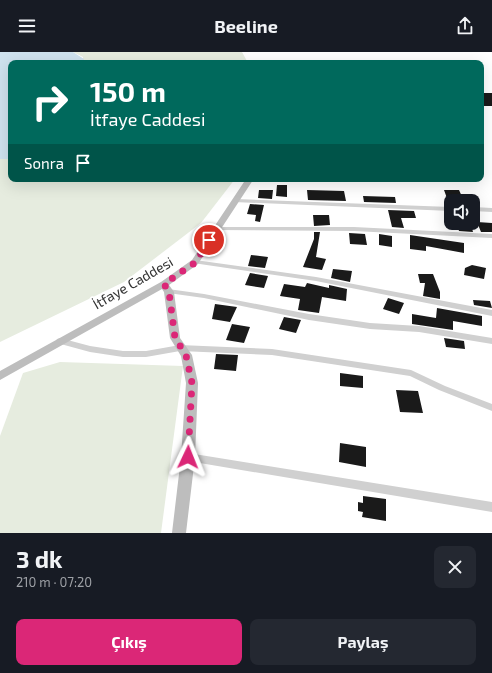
<!DOCTYPE html>
<html lang="tr">
<head>
<meta charset="utf-8">
<style>
  :root { --surface:#171b24; --page:#242831; --text:#f1f3f6; --muted:#9ea1a6; --accent:#db2777 }
  body { margin:0; font-family:"Exo 2",sans-serif; background:var(--page); color:var(--text); height:100vh; display:flex; flex-direction:column; font-size:15px; white-space:nowrap }
  * { box-sizing:border-box; margin:0 }
  p { font-size:13px; color:var(--muted) }
  .icon { flex:none; width:22px; height:22px; fill:none; stroke:currentColor; stroke-width:2; stroke-linecap:round; stroke-linejoin:round }
  .map { position:relative; height:481px; overflow:hidden }
  .sheet { display:flex; flex-direction:column; background:var(--surface); flex:1 }
  .sheet>* { flex:none }
  .hud { position:absolute; left:8px; top:8px; width:476px; height:122px; border-radius:8px; box-shadow:0 4px 16px #0002; background:#00695c; color:#fff; overflow:hidden }
  .tools { position:absolute; left:444px; top:142px; display:grid; gap:8px }
  .tools a { display:grid; place-items:center; width:36px; height:36px; border-radius:8px; background:var(--surface); box-shadow:0 4px 16px #0002; font-size:20px }
  .pin { position:absolute; display:grid; place-items:center; width:34px; height:34px; color:#fff; margin:-17px; border:2px solid #fff; border-radius:50%; box-shadow:0 1px 4px #0007 }
  .me { position:absolute; width:44px; margin:-22px; rotate:2deg; stroke-linejoin:round; filter:drop-shadow(0 0 3px #0008) }
  .turn { display:flex; align-items:center; gap:14px; height:84px; padding:0 16px; font-size:18px }
  .turn .icon { width:52px; height:52px; stroke-width:2.5 }
  .turn b { display:block; font-size:28px; line-height:34px }
  .then { display:flex; align-items:center; height:38px; padding:0 16px; background:#0003; gap:8px; font-size:15px }
  .round { display:grid; place-items:center; flex:none; width:42px; height:42px; border-radius:8px; background:var(--page) }
  .head { display:flex; align-items:center; justify-content:space-between; height:68px; padding:0 16px }
  h1 { font-size:24px; font-weight:700; line-height:30px }
  .primary-button { display:flex; gap:8px; margin-top:auto; padding:8px 16px }
  .primary-button a { flex:1; height:46px; border-radius:8px; background:var(--accent); color:#fff; font-size:16px; font-weight:700; line-height:46px; text-align:center }
  .primary-button a+a { background:var(--page); color:var(--text) }
  header { display:flex; justify-content:space-between; align-items:center; height:52px; padding:0 16px; background:var(--surface); font-size:18px; font-weight:700 }
  .map>svg:first-child { display:block }
</style>
</head>
<body>
<header><svg class="icon" aria-label="menu" viewBox="0 0 24 24"><path d="M4 6h16M4 12h16M4 18h16"/></svg>Beeline<svg class="icon" aria-label="share" viewBox="0 0 24 24"><path d="M12 15V3M7 8l5-5 5 5M5 13v7h14v-7"/></svg></header>
<div class="map">
<svg width="492" height="481" viewBox="0 0 492 481">
  <rect width="100%" height="100%" fill="#fff"/>
  <path fill="#e6ecdf" d="M73,0H242L248,11H83V5Z
    M0,107H11V127H235L201,171L124,230L0,290Z
    M60,310L183,314L161,481H0V384L23,321Z"/>
  <path fill="#cfe2ee" d="M0,0H73L84,7L83,11H11V107H0Z"/>
  <path fill="#1a1a1a" d="M481,41H492V54H481Z
    M277,133H287V145L276,144Z
    M259,138H273L272,147L258,146Z
    M307,138L344,139L346,149L308,148Z
    M444,138H459L464,149H448Z
    M363,144L395,145L396,151L364,150Z
    M250,152L264,153L260,170L255,169L256,163L247,162Z
    M388,158L414,159L416,166H401L404,176L392,175Z
    M313,163H329L330,173L314,174Z
    M477,170L492,171V180H481Z
    M457,173H471L473,180L459,179Z
    M314,180H320L316,205L326,207L322,218L303,215L314,187Z
    M349,181L365,182L367,193L350,192Z
    M379,182L392,184V195L379,193Z
    M410,183L464,191V201L426,194V199L410,197Z
    M251,203L268,205L265,216L248,214Z
    M472,213L486,216L484,227L464,223L465,216Z
    M333,217L352,219L350,230L331,226Z
    M250,221L268,224L264,236L245,233Z
    M418,222H433L440,240V247L423,244L425,231H420Z
    M307,231L329,236V233L347,237L346,249L322,245L319,261L298,258L300,247L280,244L284,232L305,235Z
    M388,246L404,251L399,262L383,257Z
    M473,248L490,249L492,256L474,253Z
    M215,252L237,255L230,270L212,267Z
    M437,256L482,264V274L453,269V278L412,272V262L436,266Z
    M284,265L301,268L296,281L279,277Z
    M232,272L250,275L244,291L226,288Z
    M444,286L464,289L465,297L446,295Z
    M216,302L238,303L236,319L214,317Z
    M340,321L363,324V336L340,334Z
    M396,338L418,339L423,361L400,360Z
    M340,391L366,395V415L339,410Z
    M363,444L386,447V469L362,465L363,460L358,459V450L363,451Z"/>
  <g fill="none" stroke-linecap="round" stroke-linejoin="round">
    <path fill="#d0d0d0" fill-rule="evenodd" d="M236,147L451,155V159L234,150V148Z
      M473,155L492,156V160L473,159Z
      M216,175H354L492,182V186L354,179L214,178L213,177L214,176Z
      M195,208L316,225L492,258V264L316,229L193,211L192,210L193,209Z
      M166,237H168L204,242L309,262L370,271L419,274L492,286V292L419,280L370,277L309,268L204,246L168,241H166L165,239Z
      M60,286L90,294L123,299H146L180,293L272,297L411,318L445,334L492,352V359L439,338L410,324L272,303L180,299L146,305H123L90,300L57,291L56,289L57,287Z
      M188,401L492,450V460L188,409L185,408L183,405L185,402Z"/>
    <path fill="#bdbdbd" fill-rule="evenodd" d="M246,127L253,128L198,212L169,233L174,240L180,286L192,303L198,331L195,405L186,481H172L181,405L186,331L181,304L170,286L164,240L162,237L0,328V319L161,230L192,208Z"/>
  </g>
  <g fill="none" stroke-linecap="round" stroke-linejoin="round">
    <path stroke="#db2777" stroke-width="7" stroke-dasharray="0 12.6" d="M188,405L192,331L186,303L175,286L169,240L164,232L196,210L209,188"/>
  </g>
  <g text-anchor="middle" stroke-width="4" stroke-linejoin="round" paint-order="stroke">
    <g font-size="14" fill="#333" stroke="#fff">
      <text transform="translate(133 231) rotate(-30)" y="5">İtfaye Caddesi</text>
    </g>
  </g>
</svg>
<div class="tools">
<a><svg class="icon" aria-label="sound" viewBox="0 0 24 24"><path d="M4 9h4l5-4v14l-5-4H4zM17 9q2 3 0 6"/></svg></a>
</div>
<div class="pin" style="left:209px;top:188px;background:#d93025"><svg class="icon" aria-label="arrive" viewBox="0 0 24 24"><path d="M6 21V4h12l-3 4 3 4H6"/></svg></div>
<svg class="me" style="left:188px;top:405px" viewBox="-20 -20 40 40"><path d="M0-17L14 15 0 8-14 15z" fill="#db2777" stroke="#fff" stroke-width="4"/></svg>
<div class="hud">
<div class="turn"><svg class="icon" aria-label="right" viewBox="0 0 24 24"><path d="M7 20v-9h11M14 6l5 5-5 5"/></svg><div><b>150 m</b>İtfaye Caddesi</div></div>
<div class="then">Sonra<svg class="icon" aria-label="arrive" viewBox="0 0 24 24"><path d="M6 21V4h12l-3 4 3 4H6"/></svg></div>
</div>
</div>
<section class="sheet">
<div class="head"><div><h1>3 dk</h1><p>210 m · 07:20</p></div><a class="round"><svg class="icon" aria-label="close" viewBox="0 0 24 24"><path d="M6 6l12 12M18 6L6 18"/></svg></a></div>
<div class="primary-button"><a>Çıkış</a><a>Paylaş</a></div>
</section>
</body>
</html>
